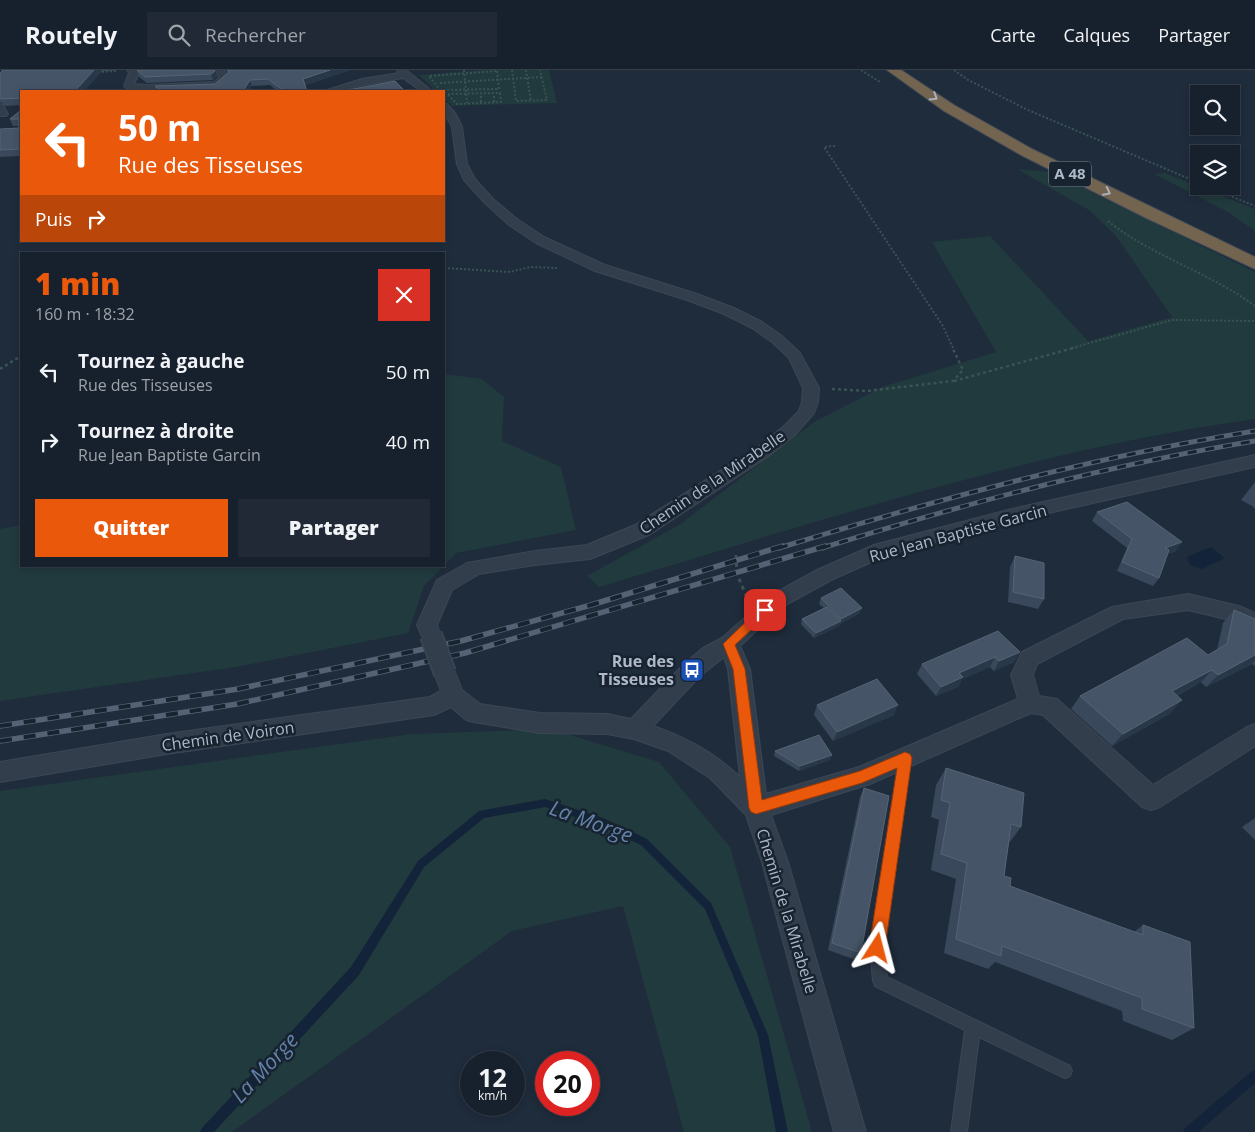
<!DOCTYPE html>
<html lang="fr">
<head>
<meta charset="utf-8">
<style>
  :root { --surface:#17212d; --page:#202935; --text:#f1f3f6; --muted:#9ea3aa; --line:#363e49; --accent:#ea580c }
  body { margin:0; font-family:"Open Sans",sans-serif; background:var(--page); color:var(--text); height:100vh; display:flex; flex-direction:column; font-size:19px; white-space:nowrap }
  * { box-sizing:border-box; margin:0 }
  p { font-size:16px; color:var(--muted) }
  .icon { flex:none; width:28px; height:28px; fill:none; stroke:currentColor; stroke-width:2; stroke-linecap:round; stroke-linejoin:round }
  .map { position:relative; flex:1; overflow:hidden }
  .side { position:absolute; left:20px; top:182px; width:425px; height:315px; display:flex; flex-direction:column; background:var(--surface); border-radius:0px; box-shadow:0 2px 8px #0003,0 0 0 1px var(--line) }
  .side>* { flex:none }
  .top-card { position:absolute; left:20px; top:20px; width:425px; height:152px; border-radius:0px; box-shadow:0 2px 8px #0003,0 0 0 1px var(--line); background:#ea580c; color:#fff; overflow:hidden }
  .tools { position:absolute; left:1190px; top:15px; display:grid; gap:10px }
  .tools a { display:grid; place-items:center; width:50px; height:50px; border-radius:0px; background:var(--surface); box-shadow:0 2px 8px #0003,0 0 0 1px var(--line); font-size:25px }
  .speed { position:absolute; left:460px; top:981px; display:flex; gap:10px; font-size:25px; font-weight:700; text-align:center }
  .speed>* { display:grid; place-content:center; width:65px; height:65px; border-radius:50%; background:var(--surface); box-shadow:0 2px 8px #0003,0 0 0 1px var(--line); line-height:1 }
  .speed small { font-size:12px; font-weight:400 }
  .speed .limit { border:8px solid #d22; background:#fff; color:#111 }
  .pin { position:absolute; display:grid; place-items:center; width:42px; height:42px; color:#fff; margin:-21px; border-radius:10px; box-shadow:0 2px 8px #0006 }
  .me { position:absolute; width:55px; margin:-28px; rotate:9deg; stroke-linejoin:round; filter:drop-shadow(0 0 4px #0008) }
  .turn { display:flex; align-items:center; gap:18px; height:105px; padding:0 15px; font-size:22px }
  .turn .icon { width:65px; height:65px; stroke-width:2.5 }
  .turn b { display:block; font-size:35px; line-height:42px }
  .then { display:flex; align-items:center; height:48px; padding:0 15px; background:#0003; gap:10px; font-size:19px }
  .round { display:grid; place-items:center; flex:none; width:52px; height:52px; border-radius:0px; background:var(--page) }
  .headline { display:flex; align-items:center; justify-content:space-between; height:85px; padding:0 15px }
  h1 { font-size:30px; font-weight:800; line-height:38px; color:var(--accent) }
  .cta { display:flex; gap:10px; margin-top:auto; padding:10px 15px }
  .cta a { flex:1; height:58px; border-radius:0px; background:var(--accent); color:#fff; font-size:20px; font-weight:800; line-height:58px; text-align:center }
  .cta a+a { background:var(--page); color:var(--text) }
  ul { padding:0; list-style:none }
  li { display:flex; align-items:center; gap:15px; height:70px; padding:0 15px }
  li div { flex:1 }
  li b { display:block; font-size:19px }
  li em { font-style:normal }
  header { display:flex; align-items:center; gap:30px; box-sizing:border-box; height:70px; padding:0 25px; background:var(--surface); border-bottom:1px solid var(--line) }
  header strong { font-size:24px }
  nav { display:flex; gap:28px; margin-inline-start:auto; font-size:18px }
  .search { width:350px; height:45px; background:var(--page); display:flex; align-items:center; gap:12px; box-sizing:border-box; padding:0 18px; border-radius:0px; color:var(--muted); font-size:19px }
  .map>svg:first-child { display:block }
</style>
</head>
<body>
<header>
<strong>Routely</strong>
<div class="search"><svg class="icon" aria-label="search" viewBox="0 0 24 24"><circle cx="10" cy="10" r="6"/><path d="M15 15l6 6"/></svg>Rechercher</div>
<nav><a>Carte</a><a>Calques</a><a>Partager</a></nav>
</header>
<div class="map">
<svg width="1255" height="1062" viewBox="0 0 1255 1062">
  <rect width="100%" height="100%" fill="#1f2c3c"/>
  <path fill="#213a3d" d="M480,0H549L557,33L452,36L444,29V21H436L419,5Z
    M1017,99L1050,102L1255,202V349C1031,380 815,453 599,517L587,506L679,455L814,352L882,317L996,282L932,172L990,166L1088,271L1172,247L1116,166L1089,140Z
    M1165,103L1255,139V161L1228,142L1154,104Z
    M444,304L482,309L504,327L502,371L561,397L576,460L456,483L444,496Z
    M21,455V496H444L424,516L408,563L236,597L0,631V459Z
    M550,659L659,692L730,777L812,1062H684L623,836L512,861L232,1062H0V721L412,664Z"/>
  <path fill="#12233a" d="M1211,477L1225,488L1202,499L1190,495L1187,487Z"/>
  <g fill="none" stroke-linecap="round" stroke-linejoin="round">
    <path fill="#12233a" fill-rule="evenodd" d="M545,729L603,748L647,769L711,833L768,965L788,1062H776L758,965L705,839L641,775L598,755L545,737L484,748L424,797L359,905L214,1062H200L202,1058L351,897L418,791L479,741Z
      M1255,1000V1013L1198,1062H1183L1185,1058L1251,1002Z"/>
    <g stroke="#3c4755" stroke-width="2">
      <path id="lane" d="M905,683L909,684L911,688L884,878L887,907L1070,996L1072,1001L1070,1006L1065,1008L979,967L967,1062H951L965,960L875,916L873,911L870,878L899,688L901,684Z"/>
    </g>
    <g stroke="#3c4755" stroke-width="2">
      <path id="street" d="M127,0H136L139,3L134,14L147,15L214,12L219,8L216,0H224L229,8L217,18L152,21L126,18L124,16L129,3Z
        M397,0H406L432,21H421L403,8L363,15L339,21H324L362,9L399,3Z
        M444,33L447,34L455,43L462,57L467,94L475,109L493,129L517,149L544,167L605,195L697,224L734,238L762,252L782,266L800,283L819,318L818,332L814,343L795,365L770,385L649,465L590,489L535,495L479,504L452,520L437,555L441,565L438,571L431,573L424,571L417,555L437,510L467,493L535,481L587,475L635,455L758,377L783,357L799,341L802,332L803,318L789,288L772,272L752,258L724,244L687,230L595,201L536,173L509,155L485,133L464,110L457,94L452,57L444,42Z
        M0,34L3,35L8,44L6,46H0Z
        M1255,385V397L1012,451L887,485L831,510L782,537L740,576L750,599L766,724L859,697L1018,629L1011,605L1022,582L1112,537L1188,524L1239,536L1255,543V560L1234,551L1188,540L1123,549L1037,594L1033,605L1039,626L1057,629L1153,715L1247,657L1255,654V676L1160,737L1151,740L1142,737L1043,645L1031,643L870,714L771,745L788,792L866,1062H834L762,792L746,745L710,708L668,681L634,669L607,664L540,663L474,652L466,650L451,637L434,645L167,684L0,712V692L167,664L430,627L441,621L434,603L437,597L445,594L453,597L462,620L480,634L540,643L607,644L631,649L684,594L703,578L722,568L768,527L817,500L874,475L1012,439ZM724,587L728,599L740,707C715,683 685,667 653,656L700,606Z"/>
    </g>
    <g stroke="#3e4856" stroke-width="2">
      <path id="highway" d="M887,0H901L954,35L1032,79L1255,187V199L1144,147L1021,85L944,41Z"/>
    </g>
    <path stroke="#3a5355" stroke-width="2" stroke-dasharray="2 2" stroke-linecap="butt" d="M464,0L467,33
      M512,0L516,31L547,30L540,0
      M526,0L531,31
      M861,0L880,12
      M954,0L968,10L1028,40L1199,113
      M497,1L499,19L440,20L429,6Z
      M98,2L117,1
      M440,13L542,7
      M500,23L501,32L457,34L447,24Z
      M481,26V33
      M494,26V32
      M835,76L824,77L943,256L953,278
      M1206,116L1255,136
      M1108,151C1153,187 1209,202 1255,236
      M444,198L510,202L530,197L557,198
      M1072,278L1172,250L1255,251"/>
    <path stroke="#3a5355" stroke-width="2.5" stroke-dasharray="3 3" stroke-linecap="butt" d="M0,299L21,286
      M954,311L1077,277
      M832,319L867,321L953,311L963,300L952,277"/>
    <path stroke="#3a5355" stroke-width="3" stroke-dasharray="4 4" stroke-linecap="butt" d="M736,485L737,504L748,530"/>
    <use href="#lane" fill="#333e4c" fill-rule="evenodd"/>
    <use href="#street" fill="#333e4c" fill-rule="evenodd"/>
    <use href="#highway" fill="#73644f" fill-rule="evenodd"/>
    <g stroke="#546273" stroke-width="5">
      <path id="rail-far1" d="M779,478C935,430 1093,387 1255,361
        M822,478C964,434 1108,395 1255,371"/>
    </g>
    <g stroke="#546273" stroke-width="5.5">
      <path id="rail" d="M0,656L238,619L461,571L591,535L783,476
        M0,671L237,634L465,583L826,476"/>
    </g>
    <use href="#rail-far1" stroke="#182330" stroke-width="3" stroke-dasharray="9" stroke-linecap="butt"/>
    <use href="#rail" stroke="#182330" stroke-width="4" stroke-dasharray="12" stroke-linecap="butt"/>
    <g stroke="#3c4755" stroke-width="24" stroke-linecap="butt">
      <path id="street-bridge" d="M431,565L445,603"/>
    </g>
    <use href="#street-bridge" stroke="#333e4c" stroke-width="21"/>
  </g>
  <path fill="#39485a" d="M3,0H115L114,1H102L84,21H21V35L5,36L1,32L0,33V3Z
    M137,0H214L217,7L213,10L147,13L139,7Z
    M226,0H350L305,15L307,21H277L270,15L252,16L249,21H157L155,16L215,14L228,3Z
    M21,40V86L0,87V59L19,58V56H13L10,49Z
    M1255,412V439L1252,436L1241,430Z
    M1097,442L1176,481L1168,484L1159,508L1153,516L1117,501L1127,478L1092,451Z
    M1015,486L1044,529L1038,539L1008,532L1010,497Z
    M821,528L860,543L840,554L839,556L814,568L801,554L802,549L824,538L819,534Z
    M1234,540L1255,549V596L1252,594L1206,617L1201,612L1177,626L1171,643L1112,676L1071,639L1080,626L1208,585L1217,580L1223,553Z
    M1020,582L1014,592L994,601L990,597L962,609L958,617L936,626L917,604L922,594Z
    M817,635L894,645L833,671L814,645Z
    M775,681L832,685L830,690L799,701L774,686Z
    M946,698L1021,757L1009,773L1004,806L1010,816L1134,862L1143,855L1194,958L1172,970L1123,951L1122,941L995,892L988,899L944,883L956,809L931,800L939,750L931,747L936,715Z
    M864,718L861,883L856,890L828,880L860,727Z
    M1255,748V770L1242,757Z"/>
  <path fill="#293849" d="M94,0H101L102,1L84,21H75Z
    M330,0H350L305,15L303,9Z
    M215,1L217,7L213,10L211,4Z
    M250,10L252,16L249,21H243Z
    M1182,472L1176,481L1159,487L1165,478Z
    M862,538L860,543L840,554L839,556L814,568L816,563L840,551L841,549Z
    M1020,582L1014,592L994,601L999,591Z
    M1255,585V590L1252,594L1206,617L1218,605Z
    M995,587L990,597L962,609L958,617L936,626L941,617L959,603Z
    M1212,600L1201,612L1161,634L1172,621Z
    M1182,630L1171,643L1112,676L1123,664Z
    M898,635L894,645L833,671L837,662Z
    M832,685L830,690L799,701L800,696Z"/>
  <path fill="#455466" stroke="#566475" d="M3,0H94L75,21H21V28L2,29L0,28V3Z
    M137,0H214L215,1L211,4L145,7Z
    M228,0H330L303,9L307,21H284L268,9L250,10L243,21H161L155,16L215,14L229,2Z
    M395,11L405,21H343Z
    M21,40V79L0,80V59L19,58V49H10Z
    M1127,432L1182,472L1165,478L1169,480L1159,508L1122,492L1132,469L1097,442Z
    M1015,486L1044,493V529L1013,522Z
    M841,518L862,538L841,549L821,528Z
    M827,537L841,551L816,563L802,549Z
    M1234,540L1255,549V585L1218,605L1212,600L1172,621L1182,630L1123,664L1080,626L1187,568L1208,585L1227,574Z
    M998,561L1020,582L999,591L995,587L959,603L963,607L941,617L922,594Z
    M877,609L898,635L837,662L817,635Z
    M819,665L832,685L800,696L775,681Z
    M946,698L1024,723L1021,757L1011,754L1004,806L1011,808L1010,816L1143,865V855L1190,872L1194,958L1142,939V928L1002,876L1001,886L956,869L967,793L941,784L950,733L941,730Z
    M864,718L889,726L861,883L832,873Z"/>
  <defs><path id="oneway-chevron" d="M-2-3.5L2.5 0L-2 3.5" fill="none" stroke-width="1.6" stroke-linecap="round" stroke-linejoin="round" transform="scale(1.25)"/></defs>
  <g stroke="#a8b0bc">
    <use href="#oneway-chevron" transform="translate(934 27) rotate(32)"/>
    <use href="#oneway-chevron" transform="translate(1107 122) rotate(27)"/>
  </g>
  <path fill="#ea580c" stroke="#983908" d="M765,536L769,537L771,540L769,543L735,575L745,599L762,730L860,701L905,682L910,684L912,688L885,878L882,883L877,886L871,883L869,878L897,698L862,713L756,744L751,742L749,738L733,599L723,574L761,537Z"/>
  <defs>
    <g id="bus-square" transform="scale(1.25)"><rect x="-9" y="-9" width="18" height="18" rx="4" fill="#1a4fb4" stroke="#182330"/><path d="M-5-6H5V4H4V6H2V4H-2V6H-4V4H-5ZM-3.5-4V0h7V-4ZM-3.5 1.2v1.5H-2V1.2ZM2 1.2v1.5H3.5V1.2Z" fill="#fff"/></g>
  </defs>
  <g fill-rule="evenodd">
    <use href="#bus-square" x="692" y="600"/>
  </g>
  <g text-anchor="middle" stroke-width="5" stroke-linejoin="round" paint-order="stroke">
    <rect fill="#182330" stroke="#818b9a" stroke-width="1" x="1049" y="91.5" width="42" height="25" rx="4"/>
    <g font-size="15" font-weight="bold" fill="#aeb8c8">
      <text x="1070" y="109">A 48</text>
    </g>
    <g font-size="16" fill="#aeb8c8" stroke="#182330">
      <text transform="translate(712 412) rotate(-34)" y="6">Chemin de la Mirabelle</text>
      <text transform="translate(958 463) rotate(-15)" y="6">Rue Jean Baptiste Garcin</text>
      <text transform="translate(228 666) rotate(-8)" y="6">Chemin de Voiron</text>
      <text transform="translate(787 841) rotate(73)" y="6">Chemin de la Mirabelle</text>
    </g>
    <g font-size="16" font-weight="bold" fill="#aeb8c8" stroke="#182330" text-anchor="end">
      <text x="674" y="597">Rue des<tspan x="674" dy="18">Tisseuses</tspan></text>
    </g>
    <g font-size="21" font-style="italic" fill="#6383ab" stroke="#182330">
      <text transform="translate(591 752) rotate(20)" y="7">La Morge</text>
      <text transform="translate(265 998) rotate(-47)" y="7">La Morge</text>
    </g>
  </g>
</svg>
<div class="tools">
<a><svg class="icon" aria-label="search" viewBox="0 0 24 24"><circle cx="10" cy="10" r="6"/><path d="M15 15l6 6"/></svg></a>
<a><svg class="icon" aria-label="layers" viewBox="0 0 24 24"><path d="M12 4l9 5-9 5-9-5zM3 14l9 5 9-5"/></svg></a>
</div>
<div class="speed"><div>12<small>km/h</small></div><div class="limit">20</div></div>
<div class="pin" style="left:765px;top:540px;background:#d93025"><svg class="icon" aria-label="arrive" viewBox="0 0 24 24"><path d="M6 21V4h12l-3 4 3 4H6"/></svg></div>
<svg class="me" style="left:877px;top:878px" viewBox="-20 -20 40 40"><path d="M0-17L14 15 0 8-14 15z" fill="#ea580c" stroke="#fff" stroke-width="4"/></svg>
<div class="top-card">
<div class="turn"><svg class="icon" aria-label="left" viewBox="0 0 24 24"><path d="M17 20v-9H6M10 6l-5 5 5 5"/></svg><div><b>50 m</b>Rue des Tisseuses</div></div>
<div class="then">Puis<svg class="icon" aria-label="right" viewBox="0 0 24 24"><path d="M7 20v-9h11M14 6l5 5-5 5"/></svg></div>
</div>
<section class="side">
<div class="headline"><div><h1>1 min</h1><p>160 m · 18:32</p></div><a class="round" style="background:#d93025;color:#fff"><svg class="icon" aria-label="close" viewBox="0 0 24 24"><path d="M6 6l12 12M18 6L6 18"/></svg></a></div>
<ul>
<li><svg class="icon" aria-label="left" viewBox="0 0 24 24"><path d="M17 20v-9H6M10 6l-5 5 5 5"/></svg><div><b>Tournez à gauche</b><p>Rue des Tisseuses</p></div><em>50 m</em></li>
<li><svg class="icon" aria-label="right" viewBox="0 0 24 24"><path d="M7 20v-9h11M14 6l5 5-5 5"/></svg><div><b>Tournez à droite</b><p>Rue Jean Baptiste Garcin</p></div><em>40 m</em></li>
</ul>
<div class="cta"><a>Quitter</a><a>Partager</a></div>
</section>
</div>
</body>
</html>
